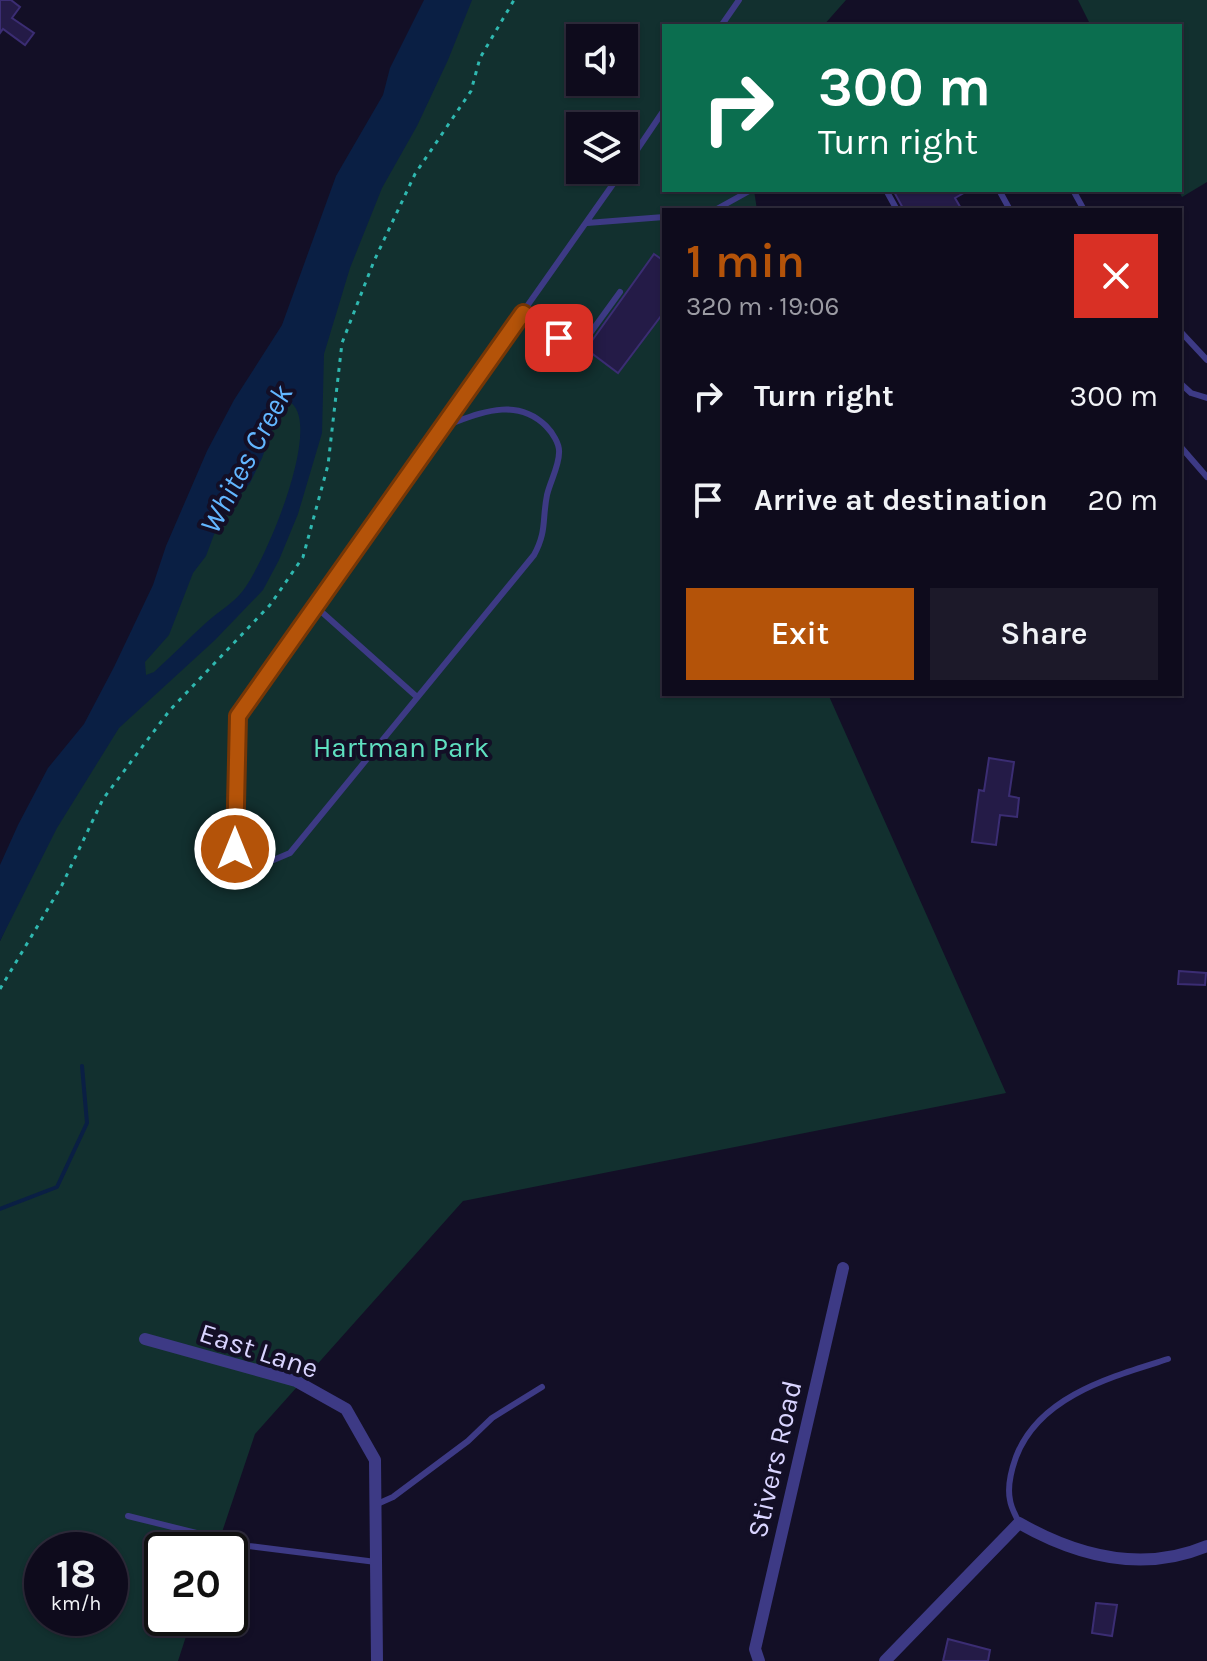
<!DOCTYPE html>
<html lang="en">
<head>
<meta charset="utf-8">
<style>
  :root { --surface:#0e0b1c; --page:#1c1929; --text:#f1f3f6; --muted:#9b9ba3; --line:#2e2b3b; --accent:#b45309 }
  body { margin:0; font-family:Karla,sans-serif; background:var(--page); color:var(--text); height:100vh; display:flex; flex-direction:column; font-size:30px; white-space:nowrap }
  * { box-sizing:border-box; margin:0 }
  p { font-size:26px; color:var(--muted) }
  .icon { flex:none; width:44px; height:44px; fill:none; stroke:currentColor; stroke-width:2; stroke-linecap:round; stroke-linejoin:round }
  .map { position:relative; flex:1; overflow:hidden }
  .drawer { position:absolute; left:662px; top:208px; width:520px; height:488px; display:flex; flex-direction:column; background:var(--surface); border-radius:0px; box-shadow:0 2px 6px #0004,0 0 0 2px var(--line) }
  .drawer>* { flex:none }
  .banner { position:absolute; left:662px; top:24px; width:520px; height:168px; border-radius:0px; box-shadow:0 2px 6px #0004,0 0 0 2px var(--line); background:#0b6e4f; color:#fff; overflow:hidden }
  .tools { position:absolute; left:566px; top:24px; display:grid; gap:16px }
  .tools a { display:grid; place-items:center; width:72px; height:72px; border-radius:0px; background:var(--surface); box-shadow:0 2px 6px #0004,0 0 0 2px var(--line); font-size:40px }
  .speed { position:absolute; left:24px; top:1532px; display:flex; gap:16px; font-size:40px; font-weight:700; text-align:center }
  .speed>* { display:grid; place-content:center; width:104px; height:104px; border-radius:50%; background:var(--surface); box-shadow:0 2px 6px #0004,0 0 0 2px var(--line); line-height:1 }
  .speed small { font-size:20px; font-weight:400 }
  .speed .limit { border:4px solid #111; border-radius:12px; background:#fff; color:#111 }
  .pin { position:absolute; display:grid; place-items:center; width:68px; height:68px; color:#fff; margin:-34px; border-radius:16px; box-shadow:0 4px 12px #0006 }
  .me { position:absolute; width:88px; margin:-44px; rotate:0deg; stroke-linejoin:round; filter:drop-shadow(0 0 6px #0008) }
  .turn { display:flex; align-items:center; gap:28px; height:168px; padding:0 24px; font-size:36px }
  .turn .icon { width:104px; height:104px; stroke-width:2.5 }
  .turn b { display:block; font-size:56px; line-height:68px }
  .round { display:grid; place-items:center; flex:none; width:84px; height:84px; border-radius:0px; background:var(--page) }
  .head { display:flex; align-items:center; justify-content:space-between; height:136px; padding:0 24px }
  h1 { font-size:48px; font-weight:600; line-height:60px; color:var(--accent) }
  .action { display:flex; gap:16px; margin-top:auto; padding:16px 24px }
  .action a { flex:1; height:92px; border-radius:0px; background:var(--accent); color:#fff; font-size:32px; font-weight:600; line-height:92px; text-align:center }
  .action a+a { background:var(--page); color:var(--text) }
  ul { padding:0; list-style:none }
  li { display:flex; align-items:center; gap:24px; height:104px; padding:0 24px }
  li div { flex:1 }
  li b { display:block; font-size:30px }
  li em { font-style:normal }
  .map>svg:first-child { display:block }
</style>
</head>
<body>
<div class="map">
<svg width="1207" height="1661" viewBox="0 0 1207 1661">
  <rect width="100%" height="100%" fill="#130f26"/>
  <path fill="#12302f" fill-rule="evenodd" d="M437,0H846L823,26H664V190H754L757,210H664V694H828L1006,1093L463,1201L255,1434L216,1550H162V1618H192L178,1661H0V941ZM580,38H624V82H580ZM580,126H624V170H580ZM42,1550H110V1618H42Z
    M1078,0H1207V182L1182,197L1178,190L1180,26H1091Z"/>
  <path fill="#0a1f44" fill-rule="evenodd" d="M424,0H472L448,60L417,126L382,188L350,268L324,354L322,433L298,514L279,560L263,590L215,640L119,728L57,828L0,941V865L18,825L48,768L84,724L114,667L153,585L166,546L207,451L234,400L282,325L336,176L383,95L390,68ZM288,401C327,419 263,568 241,593C232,604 219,611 208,621C190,637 173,655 154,672L146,675L145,662L169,635L193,573L206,556L215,532L231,505L250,483L262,458L280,407Z"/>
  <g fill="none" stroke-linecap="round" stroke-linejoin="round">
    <path stroke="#0a1f44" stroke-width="4" d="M0,1209L57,1187L87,1123L82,1066"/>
  </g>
  <path fill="#241b47" stroke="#3b2d73" stroke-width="2" d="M0,0H11L20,7L12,18L34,33L25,45L3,29L0,33Z
    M893,190H969L955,198L962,210H904Z
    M654,254L664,261V312L618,373L586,349Z
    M989,758L1014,762L1009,796L1019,798L1017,817L1000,815L996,845L972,842L979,790L984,791Z
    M1179,971L1206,973L1205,985L1178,984Z
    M1096,1603L1117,1605L1112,1636L1092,1633Z
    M948,1639L990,1650L988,1661H943Z"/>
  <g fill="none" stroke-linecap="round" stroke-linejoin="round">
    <path stroke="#2fb8b0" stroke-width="3" stroke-dasharray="4 6" stroke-linecap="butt" d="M0,989L62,885L103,799L170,710L270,605L303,557L328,465L342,343L374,261L415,174L471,91L480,58L514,0"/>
    <path stroke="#3d3a85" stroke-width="6" d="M721,26L739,0
      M624,169L664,110
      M886,190L897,210
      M999,190L1010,210
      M1073,190L1084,210
      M715,210L751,190
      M587,223L664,217
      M523,313L578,350L620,292
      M1180,331L1207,360
      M1180,383L1191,393L1207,398
      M441,427C477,415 514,395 546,426C552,432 560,444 559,453C559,466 550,482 547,495C542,520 547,531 534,555L290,853L264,864H253L246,863L239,858L235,849L238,716L623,170
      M1180,446L1207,477
      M315,606L417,697
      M375,1505L393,1497L468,1441L492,1418L542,1387
      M128,1516L249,1546L376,1562
      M1019,1523C1016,1516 1011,1508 1010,1500C1007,1486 1011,1471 1016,1457C1039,1396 1111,1377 1168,1359"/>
    <path stroke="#3d3a85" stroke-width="12" d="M145,1339L296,1381L346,1409L375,1460L377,1661
      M759,1661L755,1649L843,1268
      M885,1661L1019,1523C1077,1556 1143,1573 1207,1546"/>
  </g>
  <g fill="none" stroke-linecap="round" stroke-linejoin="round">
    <g stroke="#753606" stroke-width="20">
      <path id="route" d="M235,849L238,716L523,313L559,338"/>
    </g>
    <use href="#route" stroke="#b45309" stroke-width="14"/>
  </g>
  <g text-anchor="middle" stroke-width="8" stroke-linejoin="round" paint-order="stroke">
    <g font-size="28" fill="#5fe0c0" stroke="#130f26">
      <text x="401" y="757">Hartman Park</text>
    </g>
    <g font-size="28" fill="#d9d4ff" stroke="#130f26">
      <text transform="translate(259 1350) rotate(18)" y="10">East Lane</text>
      <text transform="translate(774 1459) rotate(-77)" y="10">Stivers Road</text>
    </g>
    <g font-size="30" font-style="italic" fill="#62b6ff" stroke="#130f26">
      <text transform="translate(246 459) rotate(-62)" y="10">Whites Creek</text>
    </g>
  </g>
</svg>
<div class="tools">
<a><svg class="icon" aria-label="sound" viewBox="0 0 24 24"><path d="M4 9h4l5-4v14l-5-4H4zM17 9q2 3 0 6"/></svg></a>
<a><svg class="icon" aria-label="layers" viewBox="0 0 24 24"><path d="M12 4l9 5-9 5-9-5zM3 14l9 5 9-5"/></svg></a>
</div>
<div class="speed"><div>18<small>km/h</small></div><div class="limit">20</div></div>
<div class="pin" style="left:559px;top:338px;background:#d93025"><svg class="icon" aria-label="arrive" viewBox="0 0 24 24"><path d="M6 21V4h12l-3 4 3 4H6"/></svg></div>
<svg class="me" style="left:235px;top:849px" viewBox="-20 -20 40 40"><circle r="17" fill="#b45309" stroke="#fff" stroke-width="3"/><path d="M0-11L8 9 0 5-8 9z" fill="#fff"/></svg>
<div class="banner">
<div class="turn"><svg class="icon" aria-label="right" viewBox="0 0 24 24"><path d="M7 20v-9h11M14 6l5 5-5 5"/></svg><div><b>300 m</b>Turn right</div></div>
</div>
<section class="drawer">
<div class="head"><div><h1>1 min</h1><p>320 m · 19:06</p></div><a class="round" style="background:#d93025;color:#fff"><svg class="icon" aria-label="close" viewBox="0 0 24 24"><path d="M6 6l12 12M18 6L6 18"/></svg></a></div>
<ul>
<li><svg class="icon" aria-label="right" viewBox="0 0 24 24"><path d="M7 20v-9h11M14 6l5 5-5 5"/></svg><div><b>Turn right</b></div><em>300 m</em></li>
<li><svg class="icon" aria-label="arrive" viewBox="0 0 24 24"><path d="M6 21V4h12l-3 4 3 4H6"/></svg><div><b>Arrive at destination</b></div><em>20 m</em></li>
</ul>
<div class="action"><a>Exit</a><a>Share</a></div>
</section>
</div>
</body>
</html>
